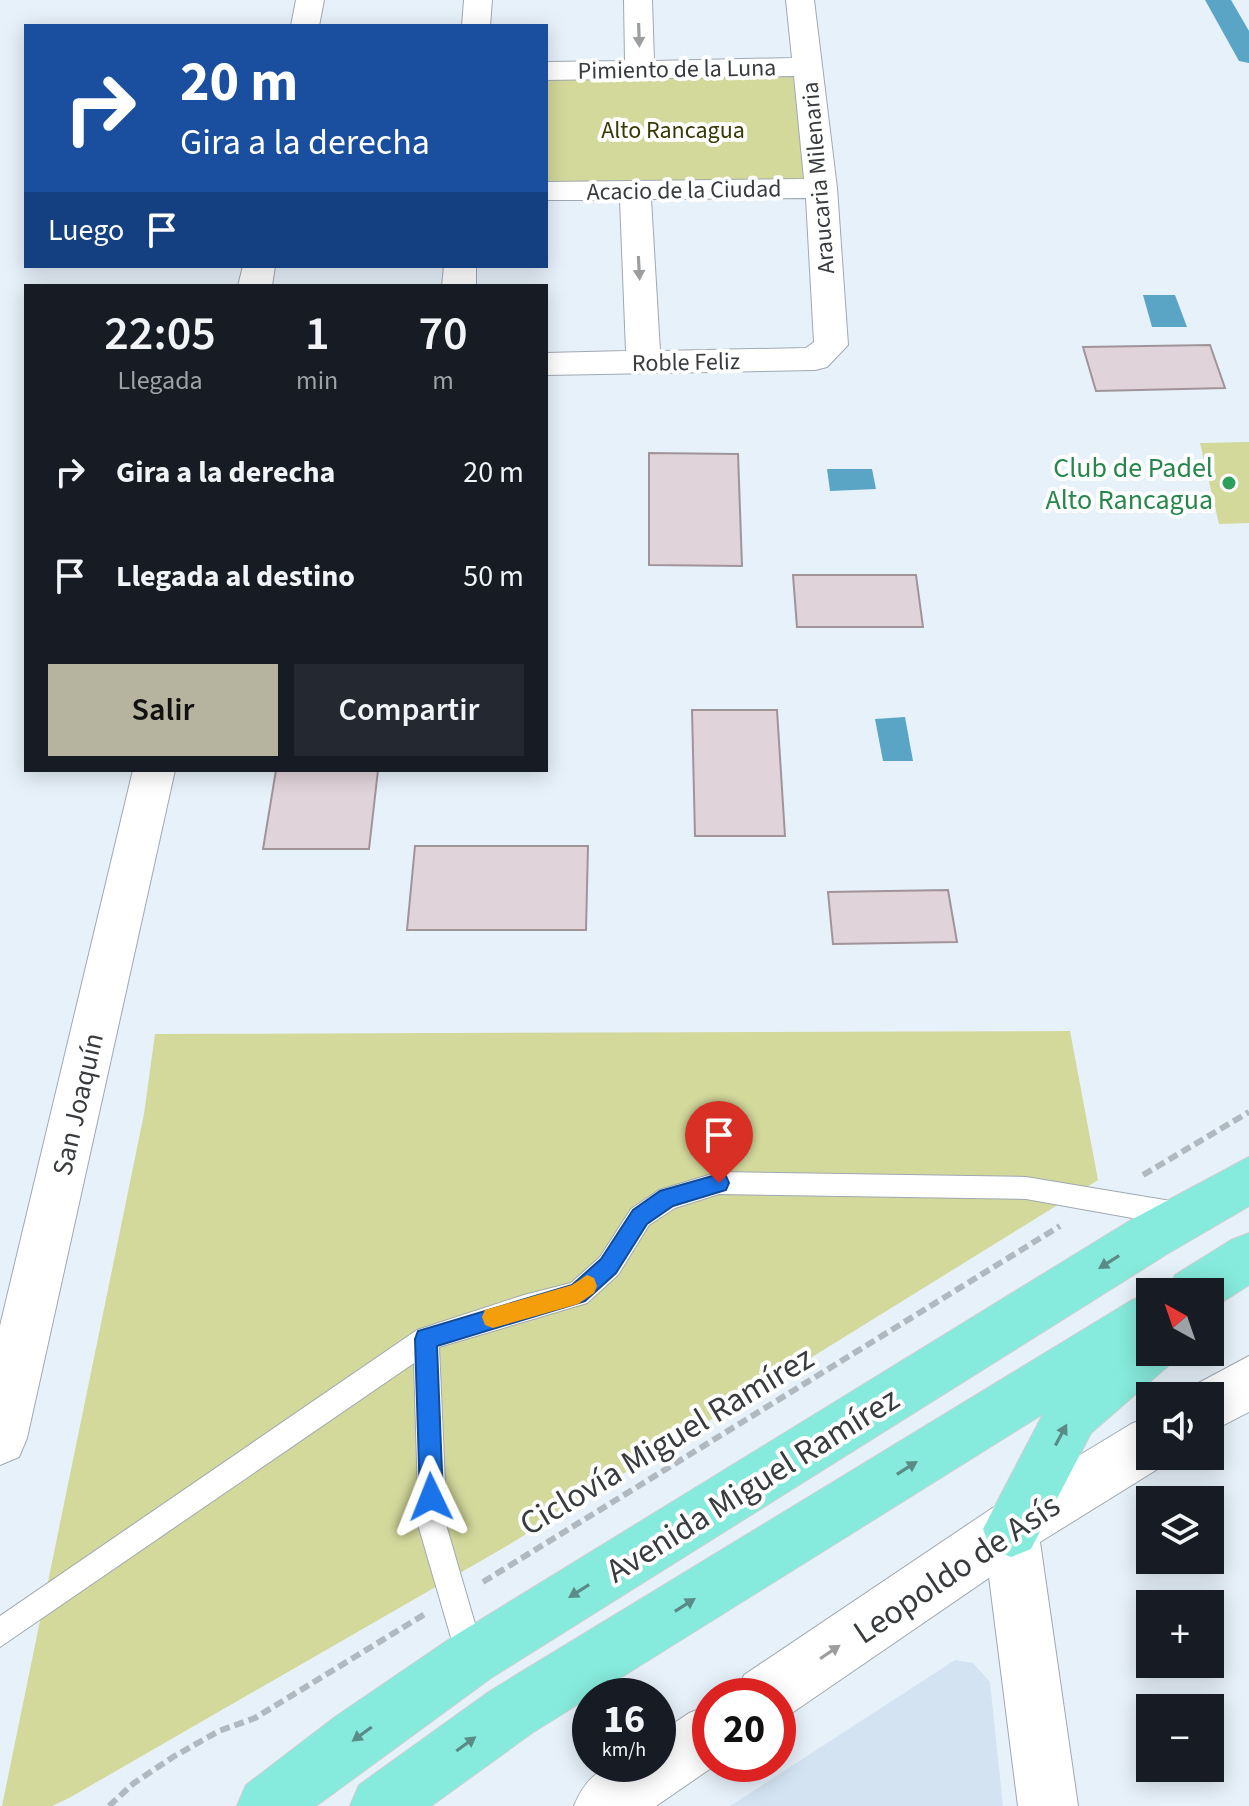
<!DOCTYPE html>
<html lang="es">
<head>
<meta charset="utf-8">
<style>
  :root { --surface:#171b24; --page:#242831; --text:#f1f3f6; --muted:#9ea1a6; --accent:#b6b39e }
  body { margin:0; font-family:"Source Sans 3",sans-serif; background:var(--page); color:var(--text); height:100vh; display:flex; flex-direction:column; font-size:30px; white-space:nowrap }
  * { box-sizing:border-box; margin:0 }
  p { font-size:26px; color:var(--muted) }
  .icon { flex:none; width:44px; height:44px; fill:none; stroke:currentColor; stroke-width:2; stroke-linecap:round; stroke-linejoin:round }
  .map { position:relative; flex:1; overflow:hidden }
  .side { position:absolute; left:24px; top:284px; width:524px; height:488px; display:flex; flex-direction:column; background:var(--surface); border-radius:0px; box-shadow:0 4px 20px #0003 }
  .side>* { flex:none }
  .hud { position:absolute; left:24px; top:24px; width:524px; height:244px; border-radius:0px; box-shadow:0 4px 20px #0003; background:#1a4fa0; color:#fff; overflow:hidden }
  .needle { width:52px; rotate:320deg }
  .controls { position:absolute; left:1136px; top:1278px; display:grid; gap:16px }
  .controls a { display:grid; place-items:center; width:88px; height:88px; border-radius:0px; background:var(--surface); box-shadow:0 4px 20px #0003; font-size:40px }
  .speed { position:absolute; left:572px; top:1678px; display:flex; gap:16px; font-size:40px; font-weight:700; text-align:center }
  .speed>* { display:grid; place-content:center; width:104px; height:104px; border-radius:50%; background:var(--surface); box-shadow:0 4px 20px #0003; line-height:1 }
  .speed small { font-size:20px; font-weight:400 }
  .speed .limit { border:12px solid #d22; background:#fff; color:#111 }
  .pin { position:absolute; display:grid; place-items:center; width:68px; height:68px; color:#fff; margin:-82px -34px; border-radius:50% 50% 50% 0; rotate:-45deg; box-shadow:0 0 8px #0007 }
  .pin .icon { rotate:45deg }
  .me { position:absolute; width:88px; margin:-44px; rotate:358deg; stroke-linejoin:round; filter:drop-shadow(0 0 6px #0008) }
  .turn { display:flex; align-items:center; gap:28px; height:168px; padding:0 24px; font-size:36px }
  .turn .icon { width:104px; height:104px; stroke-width:2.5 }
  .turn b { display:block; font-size:56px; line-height:68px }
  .then { display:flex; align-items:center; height:76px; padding:0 24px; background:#0003; gap:16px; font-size:30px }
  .eta { display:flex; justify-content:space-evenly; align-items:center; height:136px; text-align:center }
  .eta b { font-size:48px; font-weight:600; line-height:56px }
  .action { display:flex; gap:16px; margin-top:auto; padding:16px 24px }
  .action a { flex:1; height:92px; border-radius:0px; background:var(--accent); color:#111; font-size:32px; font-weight:600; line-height:92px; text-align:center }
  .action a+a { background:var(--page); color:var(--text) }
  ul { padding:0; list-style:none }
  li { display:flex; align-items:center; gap:24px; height:104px; padding:0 24px }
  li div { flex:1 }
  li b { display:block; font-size:30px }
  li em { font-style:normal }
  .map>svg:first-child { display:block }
</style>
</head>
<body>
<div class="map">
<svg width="1249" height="1806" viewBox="0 0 1249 1806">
  <rect width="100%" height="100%" fill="#e7f1fa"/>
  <path fill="#d4e3f2" d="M955,1660L973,1663L990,1682L1003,1806H730Z"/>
  <path fill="#d3d89b" d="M793,75L806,184L546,186V76Z
    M1249,442V523L1219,524L1200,443Z
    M1070,1031L1098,1180L505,1547L69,1798L52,1806H2L144,1114L155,1034Z"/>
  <path fill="#5aa5c5" d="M1143,295H1175L1187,327H1152Z
    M827,469H872L876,489L830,491Z
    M905,717L913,761H883L875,719Z"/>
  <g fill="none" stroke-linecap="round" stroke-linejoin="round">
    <path fill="#5aa5c5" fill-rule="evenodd" d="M1205,0H1231L1249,31V63L1239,61Z"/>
  </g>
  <path fill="#e0d3d9" stroke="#a09499" stroke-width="2" d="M1210,345L1225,388L1096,391L1083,347Z
    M649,453L738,454L742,566L649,565Z
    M793,575H916L923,627H797Z
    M692,710H777L785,836H695Z
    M276,770H378L369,849H263Z
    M415,846H588L586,930H407Z
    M948,890L957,942L833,944L828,892Z"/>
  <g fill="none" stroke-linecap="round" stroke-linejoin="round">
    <g stroke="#a0a9b2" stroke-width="2">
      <path id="service" d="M719,1172L1026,1177L1177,1202L1186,1206L1189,1214L1186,1222L1177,1226L1026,1199L719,1194L675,1208L649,1225L618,1275L587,1303L439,1347L447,1528L485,1658L481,1668L471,1672L461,1668L457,1658L419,1528L414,1363L0,1647V1616L417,1330L524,1295L571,1283L600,1257L631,1209L659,1190Z"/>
    </g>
    <g stroke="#a0a9b2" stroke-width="2">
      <path id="minor" d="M296,0H324L319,26H291Z
        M464,0H492L490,26H462Z
        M624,0H652L654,61L792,58L786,0H814L837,188L848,345L827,367L815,370L546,375V353L626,351L620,200H546V182L804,179L794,76L546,80V62L625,61ZM806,198L814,342L806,348L660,351L651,199Z
        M243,266H275L272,286H238Z
        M444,266H476V286H442Z
        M133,770H175L27,1438L19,1457L0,1465V1326Z
        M1249,1356V1412L1210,1432V1396H1188L1191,1387Z
        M1150,1416V1456H1171L1169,1462L1040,1542L1078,1806H1018L983,1529L991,1509L1131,1424Z"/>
    </g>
    <g stroke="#a0a9b2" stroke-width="2">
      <path id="tertiary" d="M1011,1501L1031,1509L1039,1529L1031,1549L786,1717L778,1720V1696H736L744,1675L991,1509Z
        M710,1705V1764H717L656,1806H574C592,1762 616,1764 658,1764V1734L689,1713Z"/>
    </g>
    <g stroke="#cfd0d1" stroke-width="2">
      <path id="primary" d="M1249,1157V1206L1167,1254L491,1678L316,1806H237L246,1785L335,1717L451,1638L1131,1220Z
        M1249,1233V1285L1210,1310V1292H1168L1175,1275L1231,1240Z
        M1150,1293V1352H1174L1168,1366L1091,1433L1031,1549L1011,1557L991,1549L983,1529L1043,1414L532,1733L431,1806H350L359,1785L490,1691L1132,1300Z"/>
    </g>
    <path stroke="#b1b9c0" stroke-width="6" stroke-dasharray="10 5" stroke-linecap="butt" d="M1143,1175L1249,1112
      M483,1582L1060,1226
      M109,1806L134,1783L173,1757L219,1731L255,1718L425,1614"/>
    <use href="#service" fill="#fff" fill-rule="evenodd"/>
    <use href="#minor" fill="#fff" fill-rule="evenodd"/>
    <use href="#tertiary" fill="#fff" fill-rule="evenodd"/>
    <use href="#primary" fill="#86ebdc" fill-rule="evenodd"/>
  </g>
  <defs><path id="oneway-solid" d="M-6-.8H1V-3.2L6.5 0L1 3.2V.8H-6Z" transform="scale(2)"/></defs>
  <g fill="#9c9e9f">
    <use href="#oneway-solid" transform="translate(639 35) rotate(88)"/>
    <use href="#oneway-solid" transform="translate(639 268) rotate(87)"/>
    <use href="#oneway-solid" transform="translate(830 1652) rotate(-34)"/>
  </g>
  <g fill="#5b8b86">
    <use href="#oneway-solid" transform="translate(1109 1262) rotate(148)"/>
    <use href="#oneway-solid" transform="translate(1061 1435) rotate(-62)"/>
    <use href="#oneway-solid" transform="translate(907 1468) rotate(-32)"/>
    <use href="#oneway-solid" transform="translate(579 1591) rotate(148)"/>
    <use href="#oneway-solid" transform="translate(685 1605) rotate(-32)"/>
    <use href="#oneway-solid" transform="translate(362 1734) rotate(144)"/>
    <use href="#oneway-solid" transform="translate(466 1744) rotate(-36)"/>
  </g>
  <path fill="#1a73e8" stroke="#114b97" stroke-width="2" d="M719,1174L726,1176L729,1183L726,1190L673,1206L647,1224L616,1273L585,1301L437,1346L443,1497L439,1505L431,1508L423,1505L420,1497L415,1339L418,1331L572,1285L601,1259L633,1210L660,1191Z"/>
  <path fill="#f59e0b" d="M587,1275L594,1278L597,1286L594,1293L578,1304L493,1328L485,1325L482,1317L485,1310L572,1285Z"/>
  <circle fill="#2e9e5b" stroke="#fff" stroke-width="3" cx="1229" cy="483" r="8"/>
  <g text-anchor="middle" stroke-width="8" stroke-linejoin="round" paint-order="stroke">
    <g font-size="24" fill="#383c3f" stroke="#fff">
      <text transform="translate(677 69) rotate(-1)" y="8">Pimiento de la Luna</text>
      <text transform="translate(818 178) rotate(-95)" y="8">Araucaria Milenaria</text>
      <text transform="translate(684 190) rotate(-1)" y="8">Acacio de la Ciudad</text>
      <text transform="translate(686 362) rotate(-1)" y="8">Roble Feliz</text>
    </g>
    <g font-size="24" fill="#383a04" stroke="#fff">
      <text x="673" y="138">Alto Rancagua</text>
    </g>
    <g font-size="28" fill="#27864d" stroke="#fff" text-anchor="end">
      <text x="1213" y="477">Club de Padel<tspan x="1213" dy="32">Alto Rancagua</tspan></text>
    </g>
    <g font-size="28" fill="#383c3f" stroke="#fff">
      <text transform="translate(77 1104) rotate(-77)" y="10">San Joaquín</text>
    </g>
    <g font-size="34" fill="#383c3f" stroke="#fff">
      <text transform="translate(666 1440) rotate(-31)" y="12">Ciclovía Miguel Ramírez</text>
      <text transform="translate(752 1484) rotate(-32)" y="12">Avenida Miguel Ramírez</text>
      <text transform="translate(956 1568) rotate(-34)" y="12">Leopoldo de Asís</text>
    </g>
  </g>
</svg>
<div class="controls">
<a><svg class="needle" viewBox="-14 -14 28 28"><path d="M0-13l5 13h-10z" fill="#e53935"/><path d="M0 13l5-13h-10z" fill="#9ea1a6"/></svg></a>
<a><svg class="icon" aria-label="sound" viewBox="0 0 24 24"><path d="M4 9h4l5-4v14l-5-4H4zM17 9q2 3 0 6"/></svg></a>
<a><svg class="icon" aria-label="layers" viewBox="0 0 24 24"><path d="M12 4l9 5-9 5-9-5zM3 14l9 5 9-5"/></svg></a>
<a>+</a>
<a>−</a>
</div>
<div class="speed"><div>16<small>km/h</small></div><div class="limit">20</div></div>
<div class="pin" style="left:719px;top:1183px;background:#d93025"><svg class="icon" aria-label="arrive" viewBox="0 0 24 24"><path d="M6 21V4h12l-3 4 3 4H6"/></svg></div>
<svg class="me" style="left:431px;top:1497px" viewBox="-20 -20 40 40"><path d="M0-17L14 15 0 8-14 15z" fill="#1a73e8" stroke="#fff" stroke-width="4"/></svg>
<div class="hud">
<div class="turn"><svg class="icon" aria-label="right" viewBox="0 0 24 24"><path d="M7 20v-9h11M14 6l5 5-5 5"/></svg><div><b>20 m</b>Gira a la derecha</div></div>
<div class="then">Luego<svg class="icon" aria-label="arrive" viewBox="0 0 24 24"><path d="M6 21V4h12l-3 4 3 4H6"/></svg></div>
</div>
<section class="side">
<div class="eta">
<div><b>22:05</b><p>Llegada</p></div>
<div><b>1</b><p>min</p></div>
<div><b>70</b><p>m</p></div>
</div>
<ul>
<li><svg class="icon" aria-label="right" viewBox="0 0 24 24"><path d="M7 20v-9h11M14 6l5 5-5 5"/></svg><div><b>Gira a la derecha</b></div><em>20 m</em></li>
<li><svg class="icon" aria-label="arrive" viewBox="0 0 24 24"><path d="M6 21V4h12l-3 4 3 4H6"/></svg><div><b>Llegada al destino</b></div><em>50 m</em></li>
</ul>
<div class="action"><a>Salir</a><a>Compartir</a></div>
</section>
</div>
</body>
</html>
